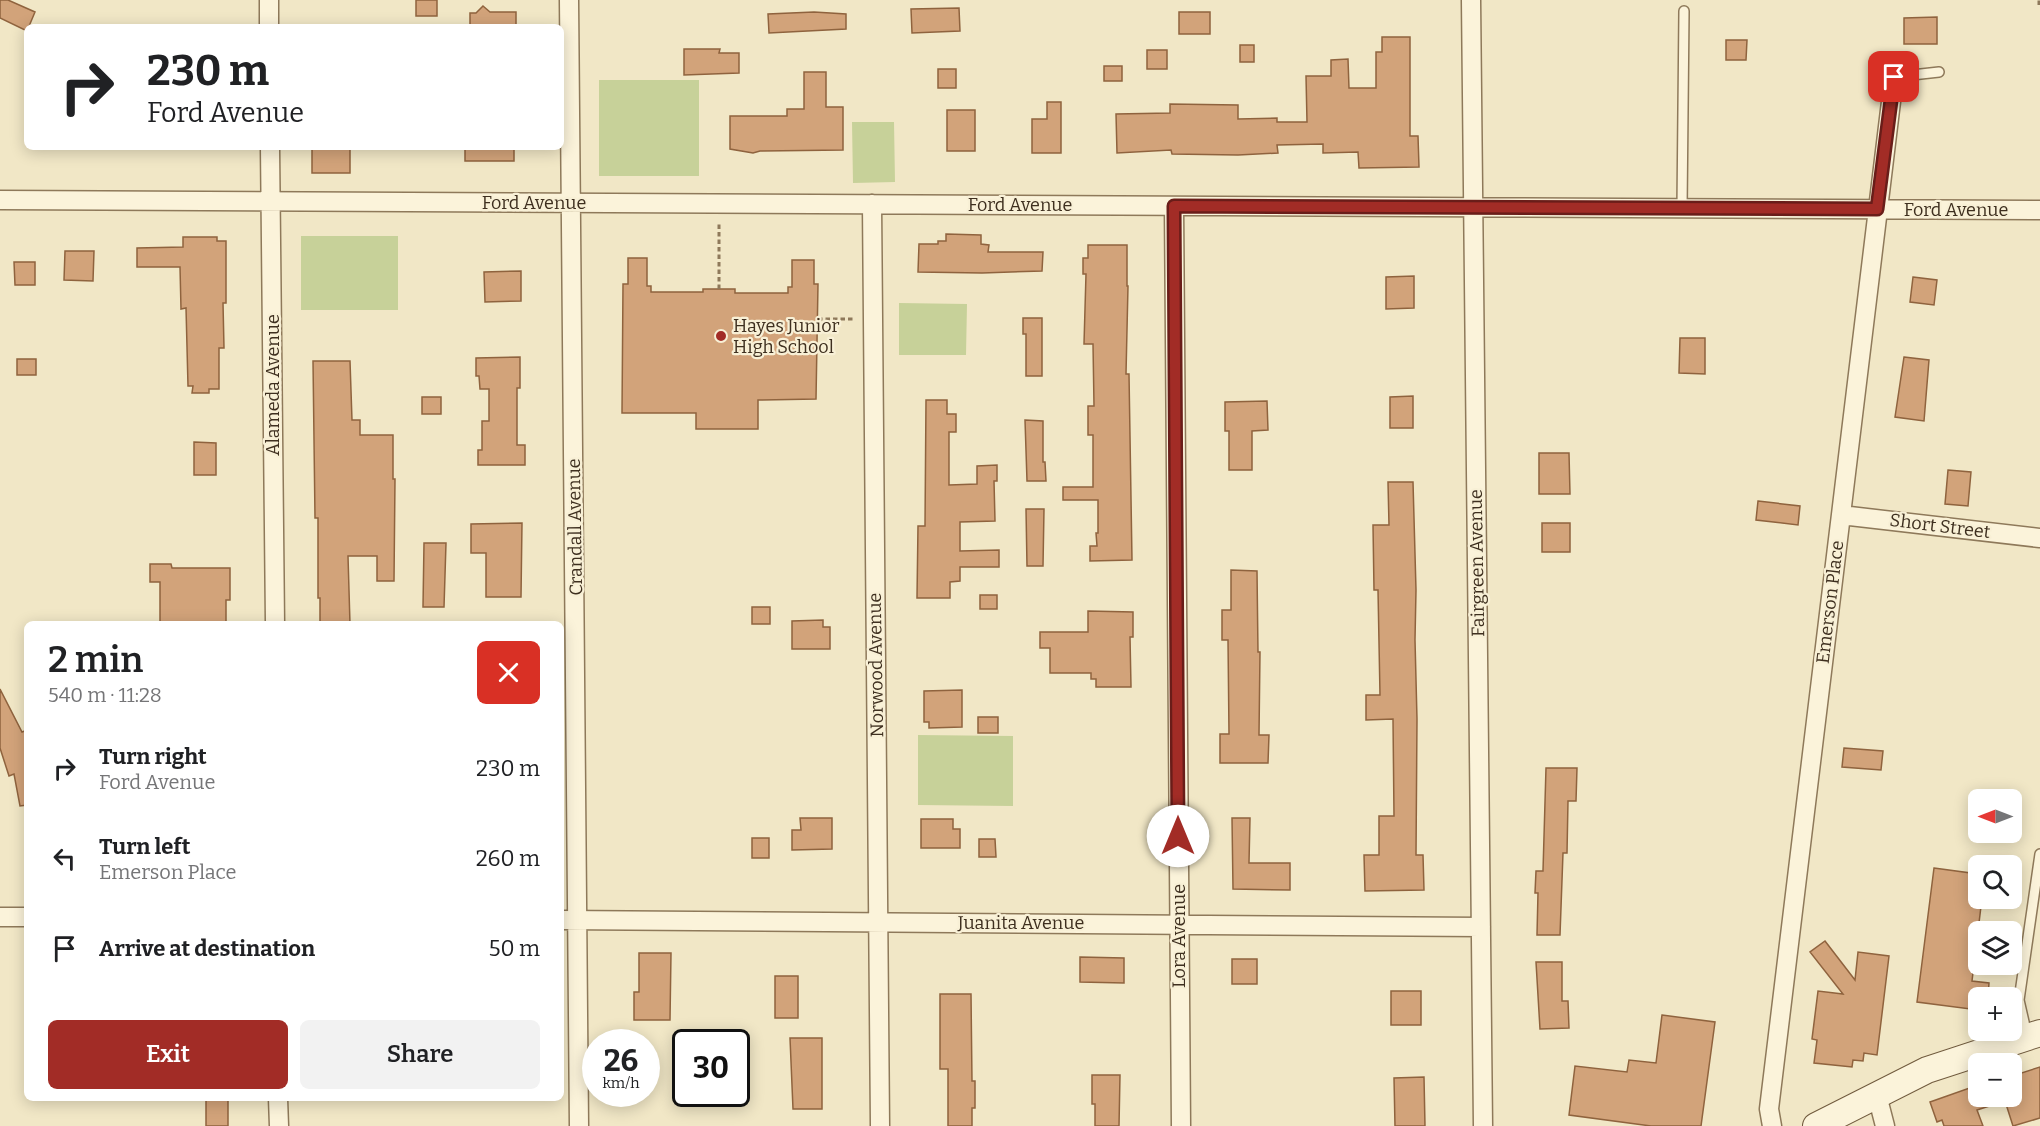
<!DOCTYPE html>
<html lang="en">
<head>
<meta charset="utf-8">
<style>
  :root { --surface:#fff; --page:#f2f2f2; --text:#202124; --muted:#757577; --accent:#a22c26 }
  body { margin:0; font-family:Bitter,serif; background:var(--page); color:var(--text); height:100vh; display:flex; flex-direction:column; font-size:22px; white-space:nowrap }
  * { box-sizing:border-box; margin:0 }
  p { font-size:20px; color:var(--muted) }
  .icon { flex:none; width:33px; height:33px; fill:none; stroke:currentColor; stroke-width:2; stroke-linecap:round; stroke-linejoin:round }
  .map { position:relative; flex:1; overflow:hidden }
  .details { position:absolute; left:24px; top:621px; width:540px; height:480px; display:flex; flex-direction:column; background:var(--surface); border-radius:9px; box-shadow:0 3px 15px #0003 }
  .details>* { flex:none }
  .guide { position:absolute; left:24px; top:24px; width:540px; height:126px; border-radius:9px; box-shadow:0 3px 15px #0003; background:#fff; color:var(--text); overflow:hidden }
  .needle { width:39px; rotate:270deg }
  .buttons { position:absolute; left:1968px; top:789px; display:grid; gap:12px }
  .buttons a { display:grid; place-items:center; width:54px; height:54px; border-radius:9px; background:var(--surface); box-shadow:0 3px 15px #0003; font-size:30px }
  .speed { position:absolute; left:582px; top:1029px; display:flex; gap:12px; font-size:30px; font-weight:700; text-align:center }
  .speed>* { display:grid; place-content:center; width:78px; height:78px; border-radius:50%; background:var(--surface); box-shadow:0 3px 15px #0003; line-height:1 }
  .speed small { font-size:15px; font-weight:400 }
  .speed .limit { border:3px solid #111; border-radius:9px; background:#fff; color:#111 }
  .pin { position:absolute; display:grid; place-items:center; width:51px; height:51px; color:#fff; margin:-26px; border-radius:12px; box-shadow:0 3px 9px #0006 }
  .me { position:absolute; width:66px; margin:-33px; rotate:0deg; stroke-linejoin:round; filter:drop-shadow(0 0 4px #0008) }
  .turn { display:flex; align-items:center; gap:21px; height:126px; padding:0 24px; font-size:27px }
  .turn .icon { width:78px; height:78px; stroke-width:2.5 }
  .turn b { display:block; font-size:42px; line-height:51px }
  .round { display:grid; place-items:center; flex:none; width:63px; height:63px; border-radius:9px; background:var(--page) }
  .summary { display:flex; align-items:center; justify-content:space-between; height:102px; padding:0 24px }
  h1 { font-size:36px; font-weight:600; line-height:45px }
  .cta { display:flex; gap:12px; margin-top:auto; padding:12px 24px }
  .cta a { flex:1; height:69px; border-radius:9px; background:var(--accent); color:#fff; font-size:24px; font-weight:600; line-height:69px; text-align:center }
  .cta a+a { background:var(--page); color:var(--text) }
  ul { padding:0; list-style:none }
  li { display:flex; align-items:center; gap:18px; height:90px; padding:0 24px }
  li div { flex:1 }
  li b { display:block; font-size:22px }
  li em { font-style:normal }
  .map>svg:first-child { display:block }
</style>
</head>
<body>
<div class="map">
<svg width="2040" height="1126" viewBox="0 0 2040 1126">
  <rect width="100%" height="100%" fill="#f1e7c6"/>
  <path fill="#c7d199" d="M599,80H699V176H599Z
    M852,122H894L895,182L853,183Z
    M301,236H398V310H301Z
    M899,303L967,304L966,355H899Z
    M918,735L1013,736V806L918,805Z"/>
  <path fill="#d2a37a" stroke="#8f633e" stroke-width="1.5" d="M0,0H8L35,12L27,31L0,18Z
    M416,0H437V16H416Z
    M483,6L490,12H516V27H470V13H476Z
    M959,8L960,31L912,33L911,9Z
    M814,12L846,14V29L769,33L768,14Z
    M1179,12H1210V34H1179Z
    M1937,17V44H1904V18Z
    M1382,37H1410V136H1418L1419,167L1359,168L1358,152L1323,153V144L1277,145L1278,153L1238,155L1172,154L1171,150L1117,153L1116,114L1170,113V104L1238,105V119L1277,118V122H1307L1306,76H1331V60L1348,59L1349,88H1376V52H1382Z
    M1726,40H1747L1746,60H1726Z
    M1240,45H1254V62H1240Z
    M684,49H720L719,53H739V73L684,75Z
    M1147,50H1167V69H1147Z
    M1104,66H1122V81H1104Z
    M938,69H956V88H938Z
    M804,72H826V107H843V150L760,151L753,153L730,149V116H787V109H804Z
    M1047,102H1061V153H1032V119H1047Z
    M947,110H975V151H947Z
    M312,147H350V173H312Z
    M465,147H514V161H465Z
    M946,234L981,235V244L989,245L988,252H1043L1042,271L982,273L918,272L919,244H938V241H946Z
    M183,237H217V241H226V303H223L224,348H219V389H209V393H192L193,386H188L186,308L181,309L180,267H137V248L183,247Z
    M1088,245H1127V286H1128L1126,374H1129L1132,560L1090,561V546H1097L1096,533H1098V500H1063V487H1093V435H1088V406H1094L1093,344H1084L1086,274H1083V258H1088Z
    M65,251H94L93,281L64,280Z
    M628,258H647V286H651V292H703V289H735V293H788V287H792V260H814V284H818L816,399L758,400V429H696V413H622L623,284H628Z
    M14,262H35V285H15Z
    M521,271V301L485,302L484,272Z
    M1414,276V308L1386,309V277Z
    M1913,277L1937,280L1934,305L1910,302Z
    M1023,318H1042V376H1026V334H1023Z
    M1680,338H1705V374L1679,373Z
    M520,357V388H517V445H525V465H478V450H482V421H489V389H480L479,376H476V358Z
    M1904,357L1929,360L1924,421L1895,417Z
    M17,359H36V375H17Z
    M313,361H350L352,420H360V435H393V479H395L394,581H377V556H348L350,624H320V598H318V518H315Z
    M1413,396V428H1390V397Z
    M422,397H441V414H422Z
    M926,400H947V414H956V432H949V485L977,484V466L997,465V481H994L995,521L960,522V551L999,550V567H960V581L950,582V598H917L918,526H925Z
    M1267,401L1268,430L1252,431V470H1229V431H1225V402Z
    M1025,420L1043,421V462H1045L1046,481H1027Z
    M194,442L216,443V475H194Z
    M1539,453H1569L1570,494H1539Z
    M1948,470L1971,472L1968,506L1945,504Z
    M1388,482H1413L1416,590L1415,640L1417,719L1416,855H1423L1424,890L1365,891L1364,855H1379V816H1394L1393,719L1366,720V695H1380L1378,590H1374L1373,525H1389Z
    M1758,501L1800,506L1798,525L1756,520Z
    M1026,509H1044L1043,566H1027Z
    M522,523L521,597H486V553H471V524Z
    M1542,523H1570V552H1542Z
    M424,543H446L444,607H423Z
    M150,564H171L172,568H230V600H226V624H160V582H150Z
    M1231,570L1257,571L1258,652H1260L1259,735H1269L1268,763H1220V734H1229L1228,640H1222V610H1231Z
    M980,595H997V609H980Z
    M752,607H770V624H752Z
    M1088,611L1133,612V637H1130L1131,687H1096V679H1091V673H1050V648H1040V632H1088Z
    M823,620V627H830V649H792V621Z
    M0,689L22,732L27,730V805L20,806L14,774L9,776L0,748Z
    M962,690V727L929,728V722H924V691Z
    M978,717H998V733H978Z
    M1844,748L1883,751L1881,770L1842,767Z
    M1546,768H1577L1576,801H1568L1567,853H1563L1560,935H1537L1538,893H1535L1536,871H1543Z
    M800,818H832V849L792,850V830H801Z
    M1232,818H1250L1249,863H1290V890L1233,889Z
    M921,819H953V829H960V848H921Z
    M752,838H769V858H752Z
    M979,839H995L996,857H979Z
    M1934,868L1978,874V898H1982L1972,981L1989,983L1988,998H1978V1010L1917,1002Z
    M1825,941L1855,980L1858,952L1889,956L1877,1055L1864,1053L1863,1061L1853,1060L1852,1067L1814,1063L1817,1040L1812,1039L1818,991L1843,994L1810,952Z
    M639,953H671L670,1020H634V992H639Z
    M1080,957L1124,958V983L1080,982Z
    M1232,959H1257V984H1232Z
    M1536,962H1562V1001H1568L1569,1028L1540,1029Z
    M775,976H798V1018H775Z
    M1391,991H1421V1025H1391Z
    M940,994H971L972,1081H975V1108H972V1126H948V1069H940Z
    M1662,1015L1715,1022L1701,1126H1651L1569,1115L1575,1066L1627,1072L1629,1060L1656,1063Z
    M790,1038H822V1109H793Z
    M2040,1067V1118L2013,1126L2005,1101L1977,1110L1983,1126H1944L1942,1120L1937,1122L1930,1102L1978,1085V1096H2012V1076Z
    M1092,1075H1120L1119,1126H1095V1104H1092Z
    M1424,1077L1425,1126H1395L1394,1078Z
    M206,1098H228V1126H206Z"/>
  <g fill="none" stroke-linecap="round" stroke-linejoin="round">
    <g stroke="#8e795a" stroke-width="12">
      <path id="lane" d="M1894,77L1939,72
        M1682,208L1684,11
        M2027,1035L2019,1000L2040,854"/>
    </g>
    <g stroke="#8e795a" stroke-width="21">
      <path id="street" d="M269,0V27
        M569,0L579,1126
        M1471,0L1483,1126
        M270,147L275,624
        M0,200L2040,210
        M872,204L880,1126
        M1174,206L1181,1126
        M1841,515L2040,538
        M0,917H27
        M561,920L1481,927
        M1877,1095L1885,1126
        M278,1098L279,1126
        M1772,1126L1769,1109L1894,77"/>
    </g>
    <g stroke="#705a3d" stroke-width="28">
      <path id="secondary" d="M1816,1126L1927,1070L2040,1033"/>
    </g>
    <path stroke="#8e795a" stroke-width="3" stroke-dasharray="4.5 3" stroke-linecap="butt" d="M2039,5V0
      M719,289V222
      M818,319H855"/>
    <use href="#lane" stroke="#fbf3da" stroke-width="9"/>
    <use href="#street" stroke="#fbf3da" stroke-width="18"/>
    <use href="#secondary" stroke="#fbf3da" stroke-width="26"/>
  </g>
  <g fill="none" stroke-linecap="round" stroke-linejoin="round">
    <g stroke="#691d19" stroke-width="15">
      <path id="route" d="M1178,836L1174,206L1877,209L1894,77"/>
    </g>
    <use href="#route" stroke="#a22c26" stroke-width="10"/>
  </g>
  <circle fill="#a22c26" stroke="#f8f0d6" stroke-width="2" cx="721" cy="336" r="6"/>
  <g text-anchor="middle" stroke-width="4.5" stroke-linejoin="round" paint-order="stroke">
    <g font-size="18" fill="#3e2f1f" stroke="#f8f0d6">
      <text x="534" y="209">Ford Avenue</text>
      <text x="1020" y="211">Ford Avenue</text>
      <text x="1956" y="216">Ford Avenue</text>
      <text transform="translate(273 385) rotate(-90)" y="6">Alameda Avenue</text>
      <text transform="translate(1940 526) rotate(7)" y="6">Short Street</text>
      <text transform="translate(575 527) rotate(-91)" y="6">Crandall Avenue</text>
      <text transform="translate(1477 563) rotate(-91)" y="6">Fairgreen Avenue</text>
      <text transform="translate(1830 602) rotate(-83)" y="6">Emerson Place</text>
      <text transform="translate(876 665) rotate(-91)" y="6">Norwood Avenue</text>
      <text x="1021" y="929">Juanita Avenue</text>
      <text transform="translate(1179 936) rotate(-90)" y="6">Lora Avenue</text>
    </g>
    <g font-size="18" fill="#3e2f1f" stroke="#f8f0d6" text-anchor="start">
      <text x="733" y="332">Hayes Junior<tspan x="733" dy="21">High School</tspan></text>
    </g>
  </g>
</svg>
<div class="buttons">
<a><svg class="needle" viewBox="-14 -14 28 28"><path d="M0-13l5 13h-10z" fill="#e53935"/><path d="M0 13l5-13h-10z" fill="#757577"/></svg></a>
<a><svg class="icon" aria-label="search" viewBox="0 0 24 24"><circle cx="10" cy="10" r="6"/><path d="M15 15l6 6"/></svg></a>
<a><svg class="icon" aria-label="layers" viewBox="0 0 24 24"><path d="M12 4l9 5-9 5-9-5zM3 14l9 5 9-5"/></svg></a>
<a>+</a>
<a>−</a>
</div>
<div class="speed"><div>26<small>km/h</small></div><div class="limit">30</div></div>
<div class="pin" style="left:1894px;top:77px;background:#d93025"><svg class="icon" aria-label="arrive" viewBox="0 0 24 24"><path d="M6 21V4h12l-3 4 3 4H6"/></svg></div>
<svg class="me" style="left:1178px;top:836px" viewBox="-20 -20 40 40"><circle r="19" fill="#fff"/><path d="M0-13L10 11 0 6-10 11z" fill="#a22c26"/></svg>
<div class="guide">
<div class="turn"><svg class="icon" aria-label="right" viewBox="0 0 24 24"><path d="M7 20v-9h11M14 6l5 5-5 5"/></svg><div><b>230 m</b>Ford Avenue</div></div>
</div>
<section class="details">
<div class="summary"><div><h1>2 min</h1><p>540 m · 11:28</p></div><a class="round" style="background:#d93025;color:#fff"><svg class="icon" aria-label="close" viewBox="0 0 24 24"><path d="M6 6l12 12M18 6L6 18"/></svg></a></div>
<ul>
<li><svg class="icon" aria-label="right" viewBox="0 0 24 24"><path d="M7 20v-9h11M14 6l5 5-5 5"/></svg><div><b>Turn right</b><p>Ford Avenue</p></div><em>230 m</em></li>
<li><svg class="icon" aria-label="left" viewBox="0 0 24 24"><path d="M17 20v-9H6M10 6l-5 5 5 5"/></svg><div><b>Turn left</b><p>Emerson Place</p></div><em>260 m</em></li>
<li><svg class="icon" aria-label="arrive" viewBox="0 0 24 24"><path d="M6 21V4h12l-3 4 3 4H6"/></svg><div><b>Arrive at destination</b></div><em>50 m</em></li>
</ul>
<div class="cta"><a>Exit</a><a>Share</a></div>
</section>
</div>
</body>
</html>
